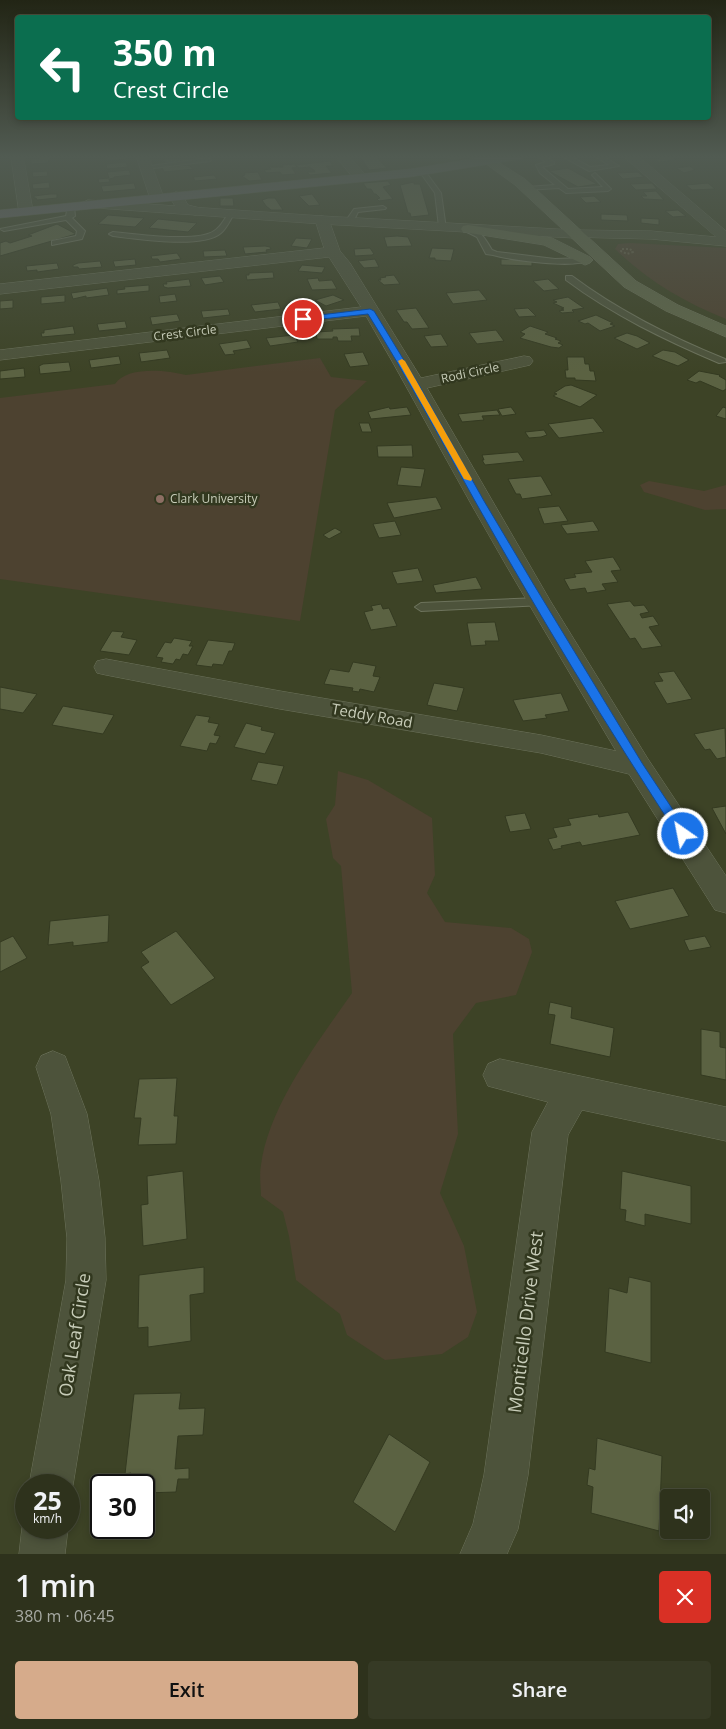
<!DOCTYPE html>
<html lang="en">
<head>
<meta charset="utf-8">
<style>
  :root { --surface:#2e321c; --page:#363a25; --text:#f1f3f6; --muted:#a7aaa3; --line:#494d3b; --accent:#d6ab8b }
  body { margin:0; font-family:"Open Sans",sans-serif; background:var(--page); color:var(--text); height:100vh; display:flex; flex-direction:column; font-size:19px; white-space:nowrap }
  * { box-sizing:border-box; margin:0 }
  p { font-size:16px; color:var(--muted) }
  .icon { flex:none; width:28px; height:28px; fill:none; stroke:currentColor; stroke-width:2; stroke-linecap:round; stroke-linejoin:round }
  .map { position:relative; height:1554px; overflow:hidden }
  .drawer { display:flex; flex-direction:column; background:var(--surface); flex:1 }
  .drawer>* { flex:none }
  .top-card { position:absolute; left:15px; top:15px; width:696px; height:105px; border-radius:5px; box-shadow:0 2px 8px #0003,0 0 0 1px var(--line); background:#0b6e4f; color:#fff; overflow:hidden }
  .buttons { position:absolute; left:660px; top:1489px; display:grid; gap:10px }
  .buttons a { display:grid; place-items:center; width:50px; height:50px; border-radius:5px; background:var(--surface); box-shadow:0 2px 8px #0003,0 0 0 1px var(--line); font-size:25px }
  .speed { position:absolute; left:15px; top:1474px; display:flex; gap:10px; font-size:25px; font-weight:700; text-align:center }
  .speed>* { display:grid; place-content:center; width:65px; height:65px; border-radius:50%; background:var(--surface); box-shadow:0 2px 8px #0003,0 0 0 1px var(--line); line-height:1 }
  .speed small { font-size:12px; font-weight:400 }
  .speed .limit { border:2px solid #111; border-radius:8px; background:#fff; color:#111 }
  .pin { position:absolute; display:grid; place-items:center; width:42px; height:42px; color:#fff; margin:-21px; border:2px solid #fff; border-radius:50%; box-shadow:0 1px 5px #0007 }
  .me { position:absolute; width:55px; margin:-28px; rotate:327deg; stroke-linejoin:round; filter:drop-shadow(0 0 4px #0008) }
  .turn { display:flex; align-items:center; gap:18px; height:105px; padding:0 15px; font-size:22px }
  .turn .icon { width:65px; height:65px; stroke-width:2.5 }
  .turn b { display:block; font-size:35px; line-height:42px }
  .round { display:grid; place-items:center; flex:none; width:52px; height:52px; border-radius:5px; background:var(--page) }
  .overview { display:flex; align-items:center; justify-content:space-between; height:85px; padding:0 15px }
  h1 { font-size:30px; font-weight:600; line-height:38px }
  .action { display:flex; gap:10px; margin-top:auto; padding:10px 15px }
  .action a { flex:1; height:58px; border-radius:5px; background:var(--accent); color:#111; font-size:20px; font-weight:600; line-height:58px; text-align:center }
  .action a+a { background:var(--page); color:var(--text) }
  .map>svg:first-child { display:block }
</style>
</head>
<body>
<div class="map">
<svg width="726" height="1554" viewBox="0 0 726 1554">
  <rect width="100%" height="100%" fill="#3d4326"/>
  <path fill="#4d4230" d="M630,243L726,248V319C684,302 648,281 615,249L618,244Z
    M320,358L331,377L367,381L335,410L300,621L0,579V398L115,384C127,366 166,370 186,375Z
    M649,481L704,491L726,485V509L705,510L644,492L640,485Z
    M338,771L368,780L432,818L435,875L427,893L445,922L511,928L529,939L532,952L516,995L476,1003L453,1034L458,1134L440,1193L464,1246L477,1312L468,1337L442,1354L385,1360L347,1335L340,1314L296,1280L289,1236L283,1212L261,1196C261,1186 259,1175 261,1165C269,1105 318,1042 352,993L341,866L333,858L326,819L335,805Z"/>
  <path fill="#5b6242" stroke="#343a21" d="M442,155H463L467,158L451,161Z
    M107,156H125L126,159L105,161V158H108Z
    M670,156L676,160L659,162L654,159Z
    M50,157L48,163L31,164V159Z
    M376,157L387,168L369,170L361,158Z
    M180,158L181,161L186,162L165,163L163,159Z
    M330,161L333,166H326L332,173L310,175L307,172H315L314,170L309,167L299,168L296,165Z
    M126,162L128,167L107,169L106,164Z
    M295,164L297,167L292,168L296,174L282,175L280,172L266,173L264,170L271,169L269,167H283L282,165Z
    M188,165L194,169L164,172L162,167Z
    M690,166L695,170L684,173L676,168Z
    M568,168L597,184L578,187L549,171Z
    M129,170L131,175L114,177V178L109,179L110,182L99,183L98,179L109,178L107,172Z
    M47,171L48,176L33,177L32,172Z
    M258,172L262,180L249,181L242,176L245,175L244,173Z
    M638,172L644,177L623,179L617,173Z
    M214,175L217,179L195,181L193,177Z
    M388,181L391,185L383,187L393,199L379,201L377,199L380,198L376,194H374L371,189H367L363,183Z
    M49,182L50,188L33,189L32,184Z
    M414,182V184H420L429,215L411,217L410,213H408L400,185Z
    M134,183L136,189L103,192L101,186Z
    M652,183L657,189L636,190L630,184Z
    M708,183L715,189L692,190L686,185Z
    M656,191L664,200L644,199L641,196H647L643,192Z
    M50,194H57V198L37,200L36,198H34V196Z
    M312,194L320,205L309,206L299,196Z
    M594,196L601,202L586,203L580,197Z
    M220,198H233L234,206H220Z
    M268,198H275L283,210H271L266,206L262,200Z
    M678,210L686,216L673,217L665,211Z
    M601,214L627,215L628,221L601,220Z
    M108,215L144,218L135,227L98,224Z
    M641,218L659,219V225L641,223Z
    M158,219L197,223L188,232L149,228Z
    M57,224L76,234L0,256V243L6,241L10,243L32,236L28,235Z
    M397,236L408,237L412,246L387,247L384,237Z
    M296,238L312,239L307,248L291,246Z
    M265,246L270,247L271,249L266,250L267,252L245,254L243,247Z
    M370,248L374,254L372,255L355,256L354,249Z
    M432,248L454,249L451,261L435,260V258H429Z
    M225,250L227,256L204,257L203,251Z
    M177,253L181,259L160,262L158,259H152L151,256Z
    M135,259L136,265L115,267L113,261Z
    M375,259L379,267L364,268L358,261Z
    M501,259L532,260V266L501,265Z
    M100,261L102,267L79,269L78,267H73V265L78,263Z
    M57,263L59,269L37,272V270L27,271L26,266Z
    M302,265L325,267L322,273L298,271Z
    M273,272L274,278L247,280L246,275H249V273Z
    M394,275L400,284L384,285L378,280H381L380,278L386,277L385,276Z
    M220,276L224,282L205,285L201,278Z
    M318,278L319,281L332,280L337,289L312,290L307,279Z
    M189,279L191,286L168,288L164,287L163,284H167L166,282Z
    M548,279L559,289L544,291L533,281Z
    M149,285V291L117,294V290L125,289L124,287Z
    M107,288L109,295L86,298V296L73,299L71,293Z
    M479,290L487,300L453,304L446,293Z
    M175,294L177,301L160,303L159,296Z
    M65,295V302L41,304V297Z
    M333,295L344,300L326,306L315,300Z
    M568,297L584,308L572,310L574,312L562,313L559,311L564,310L561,309L564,308L553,303L557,302L553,300Z
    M13,300V308L0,309V301Z
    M278,302L281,309L255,312L251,305Z
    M416,308L429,328L412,329L407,322H404L396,310Z
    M528,308L536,316L519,317L514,309Z
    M228,309L230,315L203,318L201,311Z
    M177,314L180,321L152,325L150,317Z
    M596,315L613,323L610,324L615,326L600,331L588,323L585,324L578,321Z
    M125,321L127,328L99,331L97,324Z
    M73,326L75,334L42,337L41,333H44V330Z
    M530,326L548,332L545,334L557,338L555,339L561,341L558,343L563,345L559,348L551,347L520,338L525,334L520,332Z
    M359,328L360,336H351L352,341H338L337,337H333V339H317L316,332L333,331L332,329Z
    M496,330L504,341L477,344L469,333Z
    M627,333L637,336L650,343L637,349L614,338Z
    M441,334L448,346L431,347L424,336Z
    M294,335L298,342L270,346L266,338Z
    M247,340L251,348L233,351L235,354L225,355L219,344Z
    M167,350L170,358L141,362L139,353Z
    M663,350L675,352L689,360L678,366L652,356Z
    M363,352L369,365L350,367L344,354Z
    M119,356L121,364L91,368L89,360Z
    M567,357H584L585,364H589L590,371H594L596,381L575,380V378H566L565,370H568Z
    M69,362L71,371L40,374L39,366L43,364Z
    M24,368L25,377L0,379V371Z
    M699,371L720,375L719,376L726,380V389L723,391L700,381L696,383L687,380Z
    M571,385L597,395L580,407L553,396L557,394L554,393L565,386Z
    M389,407L390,409L407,407L411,415L371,419L368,412Z
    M511,407L516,414L502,416L498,409Z
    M723,407L726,408V419L716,416Z
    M497,410L500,415L482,416L484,420L462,422L458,414Z
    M593,418L604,432L559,438L548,424Z
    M359,423H369L372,432H362Z
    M544,430L547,435L541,437L529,438L525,432Z
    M412,445L413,457H378L377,446Z
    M518,452L524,461L485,465L482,460H484L482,455Z
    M401,467L425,469L421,487L397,485Z
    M541,476L552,495L522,499L520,494H516L508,479Z
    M436,497L442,509L394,518L387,503Z
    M559,506L568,521L544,524L538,508Z
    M395,521L401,535L379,538L373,524Z
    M593,521L599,531L567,534L561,525Z
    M335,528L342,532L329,539L323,535Z
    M613,557L621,570L611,571L618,582L602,584L606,590L587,593L585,588L570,590L564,579L576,577L574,574L592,572L585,561Z
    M418,568L423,581L397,584L392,572Z
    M476,577L482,589L436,593L433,585Z
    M630,601L634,606L644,605L649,612L640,614L642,618L653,616L659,625L649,627L662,646L642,649L635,638L630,639L607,604Z
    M381,604L383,609L389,608L397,626L371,630L364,612L373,610L371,606Z
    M495,622L499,641H485L486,645L471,646L467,623Z
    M112,631L124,632L121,637L137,640L129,655L100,651Z
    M174,638L192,641L189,646H193L188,655L183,654L180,660L176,659L173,664L161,662L163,658L156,657L165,642L171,643Z
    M208,640L235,643L232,651H229L223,665L213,664L212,667L196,665Z
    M353,662L376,666L373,676L380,677L374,692L360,689L359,692L352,691L353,688L324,684L330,669L349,672Z
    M674,671L692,699L667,704L654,682L663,681L658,673Z
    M434,683L464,688L457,711L427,705Z
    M0,687L37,694L23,713L0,709Z
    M561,693L569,711L545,715L547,718L523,721L513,700Z
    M63,706L114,715L103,734L52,725Z
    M196,715L210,717L208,722L219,724L214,735L220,736L216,744L210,743L207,751L180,746Z
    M246,723L262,727L261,730L275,733L265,754L234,747Z
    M725,728L726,757L717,759L710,749L705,750L694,734Z
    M258,762L284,766L277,785L251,780Z
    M726,806V834L712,808Z
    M628,812L640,835L582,846L580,842L561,846L562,848L553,850L548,839L557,837L553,828L571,825L568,819L598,814L599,817Z
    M525,813L531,829L510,832L505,816Z
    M673,888L689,916L630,929L615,901Z
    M109,915L108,942L73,946V942L48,945L50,921Z
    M176,931L215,978L171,1005L141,967L149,962L141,952Z
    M13,936L27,958L0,972V942Z
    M705,936L711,947L689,951L684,940Z
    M550,1002L572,1007L571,1018L614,1028L610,1057L550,1044L555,1015L548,1014Z
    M701,1029L720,1032V1047L726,1048V1080L701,1075Z
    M177,1078L174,1116H178L176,1144L138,1145L141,1118H134L139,1079Z
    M183,1171L187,1239L143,1246L141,1205L148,1204L147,1176Z
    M622,1171L691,1186V1224L645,1214V1226L625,1221L626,1210L620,1209Z
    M204,1267V1293L190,1295L191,1341L148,1347V1327L138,1328L139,1275Z
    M629,1277L651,1282V1363L605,1352L609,1288L627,1293Z
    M181,1393L179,1409L205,1408L203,1435L178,1436L175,1469L189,1468V1479H178L176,1492L144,1493V1485H130L131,1473L125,1474L134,1394Z
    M389,1434L430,1462L395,1532L353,1502Z
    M597,1438L662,1456L659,1531L591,1513L593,1487L587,1485L589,1468L595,1470Z"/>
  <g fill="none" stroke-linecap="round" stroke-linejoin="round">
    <g stroke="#6d735c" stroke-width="2">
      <path id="service" d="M535,155H543L554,162V164L542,167L568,189L603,187L592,175L595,173L611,189L608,191L566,193L559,188L525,190L524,189L527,187L555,185L540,173L536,165L546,162Z
        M560,155H568L590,167L609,165L593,155H601L619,166L589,171Z
        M208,158L211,160L210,161L146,169L143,167Z
        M421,171H425L441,193L446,229L439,227L435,193L420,172Z
        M71,204L74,206L75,216L72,218L85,231L82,239L52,245V241L76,236L77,231L66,220L4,231L0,229L66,216L68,206Z
        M383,206L386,208L385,209L358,212L352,224L345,222L354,209Z
        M229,213L234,214C230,220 227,228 221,233C203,249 137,239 113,236L109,234L113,232C135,234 197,243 214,231C221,227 224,219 229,213Z
        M465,227C479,227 486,240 492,250L497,252L555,259L585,258L589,260C575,269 510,260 493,255L486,254L477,237L465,231Z
        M566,276H572C619,311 671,337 725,359L726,362L719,363C665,340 613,315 566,280Z
        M539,598L545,602L543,605L421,611L415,607L421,603Z"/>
    </g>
    <g stroke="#6d735c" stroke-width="1">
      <path id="minor" d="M11,155H23L33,211L31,214L26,215L19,211Z
        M136,155H148L164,198L162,201H152L150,198Z
        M335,155H348L368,178L366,181H356Z
        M622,155H637L726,231V246L651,239L569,237L567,234L569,231L574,230L651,231L716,237Z
        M176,192L181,193L188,205L200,208L202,211L200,214L195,215L178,211L169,196Z
        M322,216L327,217L329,220L340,251L350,263L421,378L524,356L530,357L533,361L530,365L427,388L551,602L648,759L726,876V913L715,910L629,774L541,753L280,709L106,675L97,673L94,667L97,661L106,659L280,691L541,735L616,751C567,668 517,586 470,502C435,440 402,377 366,316L0,360V350L361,307L329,257L0,294V284L324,248L315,220L317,217Z
        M53,1051L65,1056L87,1114L99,1181L105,1238L106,1280L73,1485L69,1496V1485H29L66,1280L67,1238L61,1181L51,1114L36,1067L41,1056Z
        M500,1059L726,1107V1141L582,1110L568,1135L528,1475L518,1529L507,1554H460L473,1524L484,1475L532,1132L548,1102L488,1086L483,1075L488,1064Z
        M26,1518V1528H68L65,1554H19L22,1528Z"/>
    </g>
    <g stroke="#6d735c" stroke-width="1">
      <path id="tertiary" d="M88,200L322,216L574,230L579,231L581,234L579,237L574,238L322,224L83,207L81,204Z"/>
    </g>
    <g stroke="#6d735c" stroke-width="1">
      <path id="secondary" d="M490,157L525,179L636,281L678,305L726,326V337L666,311L624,287L515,185L486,164L484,161L486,158Z
        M468,225L552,238L590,257L593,260L590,263L585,265L544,245L463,232L461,229L463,226Z"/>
    </g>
    <g stroke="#5a6048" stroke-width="1">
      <path id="trunk" d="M495,155H527L521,159L410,177L0,218V210L410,169Z"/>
    </g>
    <path stroke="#655f4b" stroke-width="2" stroke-dasharray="2 2" stroke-linecap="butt" d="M622,249H630L633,252L627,254L621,251Z"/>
    <use href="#service" fill="#4d533b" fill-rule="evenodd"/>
    <use href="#minor" fill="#4d533b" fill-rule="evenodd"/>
    <use href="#tertiary" fill="#4d533b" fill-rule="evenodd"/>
    <use href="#secondary" fill="#5e6649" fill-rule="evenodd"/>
    <use href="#trunk" fill="#666569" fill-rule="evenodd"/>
  </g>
  <linearGradient id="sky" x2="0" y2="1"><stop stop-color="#222515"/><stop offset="0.42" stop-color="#515b52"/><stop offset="1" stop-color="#515b52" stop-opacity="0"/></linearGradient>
  <rect width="726" height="373" fill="url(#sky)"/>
  <path fill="#1a73e8" stroke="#114b97" d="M370,309L374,311L419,385L484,501L534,585L642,763L687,831L689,834L687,837H679C607,727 539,615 475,501C440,438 406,375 368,314L303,321L300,319L303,317Z"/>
  <path fill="#f59e0b" d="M402,359L405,361L472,479L471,481L464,479L398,361Z"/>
  <circle fill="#8d6e63" stroke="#32381f" stroke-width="2" cx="160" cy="499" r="5"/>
  <g text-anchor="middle" stroke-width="5" stroke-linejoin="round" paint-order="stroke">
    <g font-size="12" fill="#c7ccb8" stroke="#32381f">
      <text transform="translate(185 333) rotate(-7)" y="4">Crest Circle</text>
      <text transform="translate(470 373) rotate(-12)" y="4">Rodi Circle</text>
    </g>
    <g font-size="12" fill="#c7ccb8" stroke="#32381f" text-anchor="start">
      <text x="170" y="503">Clark University</text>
    </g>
    <g font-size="15" fill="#c7ccb8" stroke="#32381f">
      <text transform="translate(372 716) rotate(10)" y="5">Teddy Road</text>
    </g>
    <g font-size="18" fill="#c7ccb8" stroke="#32381f">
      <text transform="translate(526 1322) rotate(-83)" y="6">Monticello Drive West</text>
      <text transform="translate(75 1335) rotate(-81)" y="6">Oak Leaf Circle</text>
    </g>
  </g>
</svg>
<div class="buttons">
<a><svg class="icon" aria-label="sound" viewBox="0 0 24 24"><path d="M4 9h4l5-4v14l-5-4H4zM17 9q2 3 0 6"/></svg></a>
</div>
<div class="speed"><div>25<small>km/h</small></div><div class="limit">30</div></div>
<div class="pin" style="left:303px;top:319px;background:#d93025"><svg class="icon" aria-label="arrive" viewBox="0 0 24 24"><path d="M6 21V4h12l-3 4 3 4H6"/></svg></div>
<svg class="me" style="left:683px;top:834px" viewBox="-20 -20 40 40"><circle r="17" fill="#1a73e8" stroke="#fff" stroke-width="3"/><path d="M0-11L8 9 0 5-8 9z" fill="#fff"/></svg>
<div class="top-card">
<div class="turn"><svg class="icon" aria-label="left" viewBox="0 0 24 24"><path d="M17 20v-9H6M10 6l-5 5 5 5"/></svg><div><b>350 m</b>Crest Circle</div></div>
</div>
</div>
<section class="drawer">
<div class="overview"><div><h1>1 min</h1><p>380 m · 06:45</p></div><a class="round" style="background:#d93025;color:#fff"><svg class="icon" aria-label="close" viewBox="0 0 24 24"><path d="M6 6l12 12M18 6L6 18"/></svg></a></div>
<div class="action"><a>Exit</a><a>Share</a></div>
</section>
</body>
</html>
